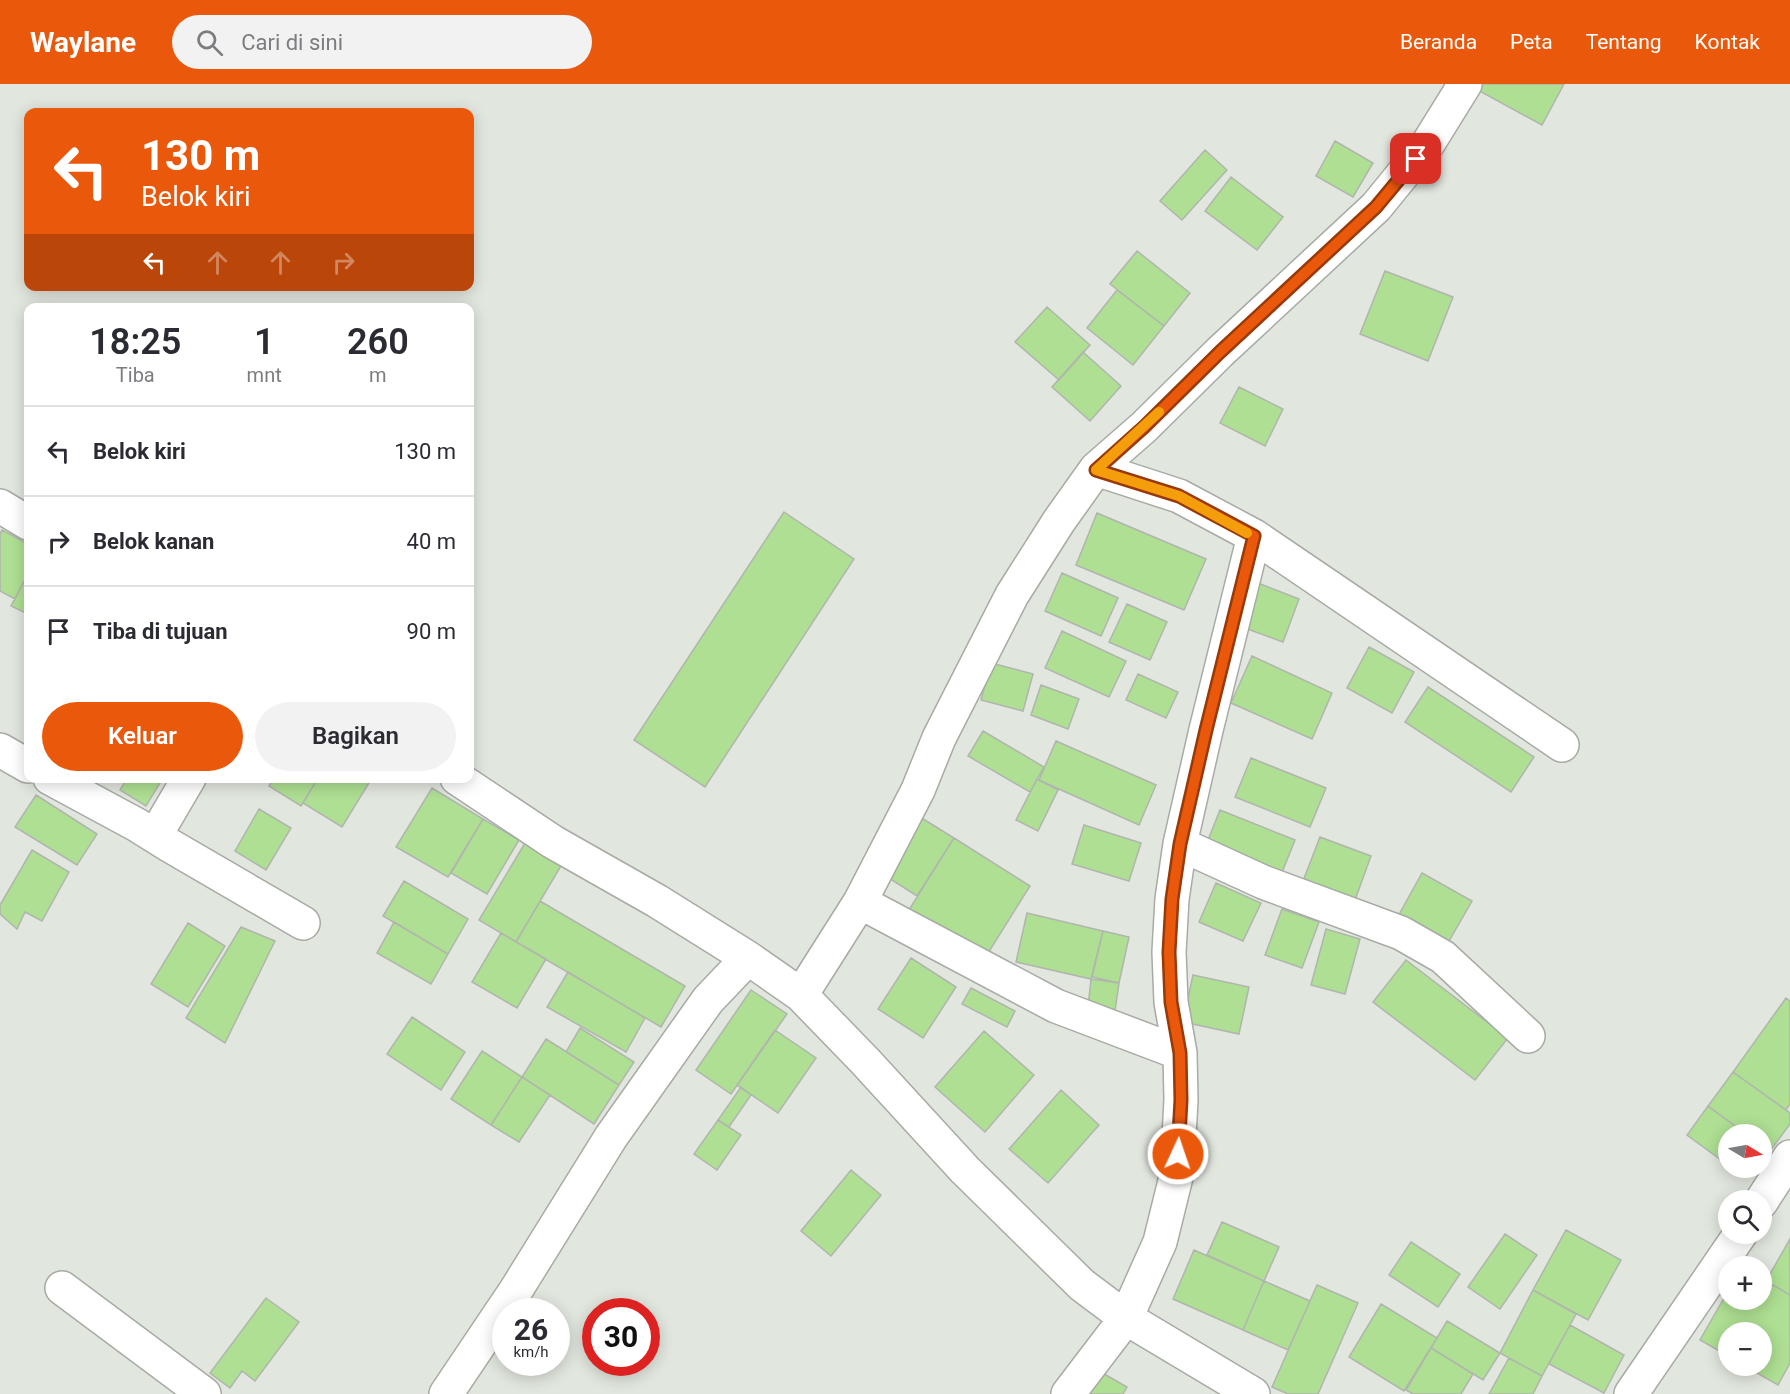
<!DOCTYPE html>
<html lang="id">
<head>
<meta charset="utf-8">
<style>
  :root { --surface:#fff; --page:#f2f2f3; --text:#2b2b33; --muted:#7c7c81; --line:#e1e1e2; --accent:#ea580c }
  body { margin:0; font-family:Roboto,sans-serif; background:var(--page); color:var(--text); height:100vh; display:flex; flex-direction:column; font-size:22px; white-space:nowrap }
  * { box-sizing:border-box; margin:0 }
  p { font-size:20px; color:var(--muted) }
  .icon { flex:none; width:33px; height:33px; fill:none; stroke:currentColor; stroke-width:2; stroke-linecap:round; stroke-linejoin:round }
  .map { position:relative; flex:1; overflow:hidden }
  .sheet { position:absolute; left:24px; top:219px; width:450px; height:480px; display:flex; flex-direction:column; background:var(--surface); border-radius:12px; box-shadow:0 3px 15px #0003 }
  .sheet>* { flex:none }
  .hud { position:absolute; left:24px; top:24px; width:450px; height:183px; border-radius:12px; box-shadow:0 3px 15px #0003; background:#ea580c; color:#fff; overflow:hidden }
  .needle { width:39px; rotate:100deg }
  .controls { position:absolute; left:1718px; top:1040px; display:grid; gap:12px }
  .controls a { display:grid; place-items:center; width:54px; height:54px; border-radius:50%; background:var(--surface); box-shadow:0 3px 15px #0003; font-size:30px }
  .speed { position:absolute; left:492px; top:1214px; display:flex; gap:12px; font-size:30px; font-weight:700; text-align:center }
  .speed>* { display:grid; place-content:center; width:78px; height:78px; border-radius:50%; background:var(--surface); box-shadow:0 3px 15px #0003; line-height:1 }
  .speed small { font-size:15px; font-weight:400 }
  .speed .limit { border:9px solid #d22; background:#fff; color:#111 }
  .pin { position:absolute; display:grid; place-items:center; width:51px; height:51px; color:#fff; margin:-26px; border-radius:12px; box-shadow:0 3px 9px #0006 }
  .me { position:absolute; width:66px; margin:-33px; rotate:3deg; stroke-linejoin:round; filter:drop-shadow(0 0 4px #0008) }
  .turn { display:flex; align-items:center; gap:21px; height:126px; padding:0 18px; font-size:27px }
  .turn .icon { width:78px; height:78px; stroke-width:2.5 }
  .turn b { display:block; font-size:42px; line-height:51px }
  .lanes { display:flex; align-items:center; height:57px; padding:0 18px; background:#0003; justify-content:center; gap:30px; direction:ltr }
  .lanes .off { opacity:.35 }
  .eta { display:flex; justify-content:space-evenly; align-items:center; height:102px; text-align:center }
  .eta b { font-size:36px; font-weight:600; line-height:42px }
  .primary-button { display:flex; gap:12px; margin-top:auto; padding:12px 18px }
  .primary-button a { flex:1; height:69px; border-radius:36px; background:var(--accent); color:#fff; font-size:24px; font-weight:600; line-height:69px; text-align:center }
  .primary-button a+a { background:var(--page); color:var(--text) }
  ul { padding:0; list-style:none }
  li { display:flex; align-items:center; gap:18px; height:90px; padding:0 18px; border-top:2px solid var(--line) }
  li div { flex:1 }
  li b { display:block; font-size:22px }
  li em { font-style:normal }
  header { display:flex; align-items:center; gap:36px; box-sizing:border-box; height:84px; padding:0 30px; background:var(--accent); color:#fff }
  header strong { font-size:28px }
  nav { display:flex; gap:33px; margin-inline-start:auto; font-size:21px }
  .search { width:420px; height:54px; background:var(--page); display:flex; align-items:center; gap:15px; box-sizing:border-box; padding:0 21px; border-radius:33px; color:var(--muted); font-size:22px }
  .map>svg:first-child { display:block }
</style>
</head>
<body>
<header>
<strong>Waylane</strong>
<div class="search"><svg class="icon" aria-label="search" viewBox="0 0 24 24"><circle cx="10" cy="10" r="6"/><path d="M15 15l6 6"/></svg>Cari di sini</div>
<nav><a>Beranda</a><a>Peta</a><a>Tentang</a><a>Kontak</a></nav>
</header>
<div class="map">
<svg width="1790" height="1310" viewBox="0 0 1790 1310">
  <rect width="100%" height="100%" fill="#e1e6de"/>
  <path fill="#aedf92" stroke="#b0b5ae" stroke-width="1.5" d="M1476,0H1564L1542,41L1474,4Z
    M1335,57L1373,79L1353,113L1316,92Z
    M1205,66L1227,86L1182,136L1160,117Z
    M1231,93L1283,133L1257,166L1205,127Z
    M1137,167L1190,209L1164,242L1110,200Z
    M1385,187L1453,213L1428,277L1360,250Z
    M1117,206L1164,242L1133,281L1087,244Z
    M1047,223L1090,261L1059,296L1015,258Z
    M1083,268L1121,302L1090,337L1052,303Z
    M1239,303L1283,325L1265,362L1220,339Z
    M784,428L854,475L705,703L634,656Z
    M1097,429L1206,475L1184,526L1076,481Z
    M2,446L28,460V490L15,515L0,507V450Z
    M1062,489L1118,514L1101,552L1045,527Z
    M28,490V530L11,522Z
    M1258,499L1299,515L1283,558L1242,543Z
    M1127,520L1167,538L1150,576L1109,558Z
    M1062,547L1126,577L1109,613L1045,584Z
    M1369,563L1414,588L1392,629L1347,604Z
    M1252,572L1332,609L1312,655L1231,619Z
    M991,579L1033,590L1023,627L981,616Z
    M1138,590L1178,608L1166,634L1126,616Z
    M1041,601L1079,615L1068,645L1031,631Z
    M1428,603L1534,673L1511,708L1405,638Z
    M983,647L1044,683L1030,708L968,672Z
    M1056,657L1156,701L1139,741L1039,696Z
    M1251,674L1326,704L1310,743L1235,713Z
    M127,694H163L146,722L120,706Z
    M274,694H318L301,722L269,702Z
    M318,694H372L342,743L303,719Z
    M1037,695L1058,706L1038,747L1016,736Z
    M432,704L483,735L448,793L396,763Z
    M36,711L97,750L77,781L15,743Z
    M259,725L291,744L266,786L235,767Z
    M1220,726L1295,756L1281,791L1206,761Z
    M920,733L954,754L917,812L884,791Z
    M483,735L519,756L487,810L451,789Z
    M1084,741L1141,759L1129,797L1072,780Z
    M1320,753L1371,772L1355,816L1303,797Z
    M528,754L565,775L516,858L479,836Z
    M954,754L1030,802L985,874L907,829Z
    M32,766L69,788L42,837L25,828L17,845L0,830V821Z
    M1422,789L1472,817L1445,864L1396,836Z
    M404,797L468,835L448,870L383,832Z
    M1216,799L1261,819L1243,857L1199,838Z
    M540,817L685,902L661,943L516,858Z
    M1282,825L1319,838L1302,884L1265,871Z
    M1027,829L1103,847L1091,895L1016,878Z
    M394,838L448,870L431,900L377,869Z
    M188,839L225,862L188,923L151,900Z
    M241,843L275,857L225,959L186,934Z
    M1326,845L1360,855L1345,910L1311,901Z
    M1103,847L1129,853L1119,899L1092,893Z
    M501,849L546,875L517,924L472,898Z
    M911,874L956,903L923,954L878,925Z
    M1406,876L1508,954L1475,996L1373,918Z
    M568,888L645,934L626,968L547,923Z
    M1193,891L1249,903L1239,950L1183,938Z
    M1091,895L1119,899L1115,927L1088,923Z
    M971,904L1015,927L1007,943L962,920Z
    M751,906L787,930L731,1010L696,986Z
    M1786,914L1790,917V1020L1786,1026L1733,988Z
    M412,933L465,968L441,1006L387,970Z
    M580,944L634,978L619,1001L566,968Z
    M775,946L816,974L778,1029L737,1001Z
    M984,947L1034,991L985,1048L935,1003Z
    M546,955L619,1001L594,1040L522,993Z
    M482,967L522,993L491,1041L451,1015Z
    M1733,988L1790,1029V1040L1770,1067L1761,1061V1050H1746L1708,1022Z
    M522,993L550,1011L519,1058L491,1041Z
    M741,1003L751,1011L729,1043L718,1036Z
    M1061,1006L1099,1041L1048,1099L1009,1065Z
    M1708,1022L1746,1050H1728V1081L1687,1051Z
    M718,1036L741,1051L717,1086L694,1070Z
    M851,1086L881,1111L831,1172L801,1147Z
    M1222,1138L1279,1163L1264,1197L1207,1171Z
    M1566,1146L1621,1176L1588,1236L1533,1206Z
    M1505,1150L1537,1171L1500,1225L1468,1203Z
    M1790,1155V1211L1766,1197Z
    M1411,1158L1460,1190L1438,1223L1389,1191Z
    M1194,1166L1264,1197L1243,1246L1173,1215Z
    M1761,1194L1790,1211V1279L1778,1301L1743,1281H1761V1248H1728V1272L1700,1256L1728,1207V1215H1761Z
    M1264,1197L1310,1217L1288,1266L1243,1246Z
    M1317,1201L1358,1219L1318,1310H1288L1272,1303Z
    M1533,1206L1576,1230L1542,1292L1500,1269Z
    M266,1214L299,1238L255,1297L242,1287L230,1304L210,1289Z
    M1381,1220L1437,1254L1404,1307L1349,1273Z
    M1447,1237L1500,1269L1483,1296L1431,1264Z
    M1570,1241L1624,1271L1604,1309L1549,1280Z
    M1431,1264L1473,1290L1461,1310H1413L1406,1306Z
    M1509,1274L1542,1292L1533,1310H1489Z
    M1099,1287L1127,1303L1123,1310H1087Z"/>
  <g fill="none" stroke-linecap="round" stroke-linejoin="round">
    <g stroke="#a7aba4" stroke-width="36">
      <path id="minor" d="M1096,385L1179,412L1254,452L1562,661
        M0,422L28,439
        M0,666L28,682
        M50,694L137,741L169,761L303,839
        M457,694L553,758L657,817L748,874L801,911L865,977L965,1086L1082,1201L1126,1234L1253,1310
        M155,752L189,694
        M1180,760L1263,798L1401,849L1443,873L1528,952
        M860,818L1056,922L1180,969
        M801,911L860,818L918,706L939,654L1012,511L1059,437L1096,385L1144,343L1220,268L1376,123L1429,58L1465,0
        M1761,1118L1790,1073
        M62,1204L204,1310
        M446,1310L516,1206L611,1053L708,916L748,874
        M1068,1310L1126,1234L1160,1158L1177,1089L1181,1016L1180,969L1171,918L1169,868L1172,815L1180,760L1206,646L1254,452
        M1631,1310L1741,1149"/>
    </g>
    <use href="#minor" stroke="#fff" stroke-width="33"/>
  </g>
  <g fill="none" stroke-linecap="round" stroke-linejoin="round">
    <g stroke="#983908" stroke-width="15">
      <path id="route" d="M1178,1070L1181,1016L1180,969L1171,918L1169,868L1172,815L1180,760L1206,646L1254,452L1179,412L1096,386L1144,343L1220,268L1376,123L1416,75"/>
    </g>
    <use href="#route" stroke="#ea580c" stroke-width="10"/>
    <path stroke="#f59e0b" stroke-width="10" d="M1159,328L1096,386L1179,412L1247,449"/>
  </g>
</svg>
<div class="controls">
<a><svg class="needle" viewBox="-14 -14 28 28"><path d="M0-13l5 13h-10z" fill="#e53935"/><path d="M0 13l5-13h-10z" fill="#7c7c81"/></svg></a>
<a><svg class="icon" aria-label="search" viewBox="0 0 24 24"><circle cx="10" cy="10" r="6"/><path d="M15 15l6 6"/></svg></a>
<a>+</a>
<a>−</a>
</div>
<div class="speed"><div>26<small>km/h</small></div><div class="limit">30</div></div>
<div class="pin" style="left:1416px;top:75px;background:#d93025"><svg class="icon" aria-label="arrive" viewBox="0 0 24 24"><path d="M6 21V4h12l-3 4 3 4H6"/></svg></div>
<svg class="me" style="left:1178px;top:1070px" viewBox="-20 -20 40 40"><circle r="17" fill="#ea580c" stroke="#fff" stroke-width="3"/><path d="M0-11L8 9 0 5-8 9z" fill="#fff"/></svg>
<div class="hud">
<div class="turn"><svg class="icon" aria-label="left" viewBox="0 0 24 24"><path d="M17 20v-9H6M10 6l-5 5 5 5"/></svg><div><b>130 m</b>Belok kiri</div></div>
<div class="lanes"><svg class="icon" aria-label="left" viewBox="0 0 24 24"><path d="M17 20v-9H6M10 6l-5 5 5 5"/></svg><svg class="icon off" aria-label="ahead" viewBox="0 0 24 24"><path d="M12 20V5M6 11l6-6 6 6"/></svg><svg class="icon off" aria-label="ahead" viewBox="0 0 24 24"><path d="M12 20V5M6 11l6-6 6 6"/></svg><svg class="icon off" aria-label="right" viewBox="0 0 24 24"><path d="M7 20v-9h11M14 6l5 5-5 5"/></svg></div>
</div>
<section class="sheet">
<div class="eta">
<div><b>18:25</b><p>Tiba</p></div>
<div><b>1</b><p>mnt</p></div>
<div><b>260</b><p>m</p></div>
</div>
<ul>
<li><svg class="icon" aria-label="left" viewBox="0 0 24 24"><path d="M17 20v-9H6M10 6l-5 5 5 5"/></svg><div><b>Belok kiri</b></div><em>130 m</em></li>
<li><svg class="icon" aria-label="right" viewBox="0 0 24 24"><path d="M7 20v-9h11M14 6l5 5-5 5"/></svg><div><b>Belok kanan</b></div><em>40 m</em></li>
<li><svg class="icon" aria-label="arrive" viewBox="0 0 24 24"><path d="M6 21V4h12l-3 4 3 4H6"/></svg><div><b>Tiba di tujuan</b></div><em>90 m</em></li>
</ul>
<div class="primary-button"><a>Keluar</a><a>Bagikan</a></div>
</section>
</div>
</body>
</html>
